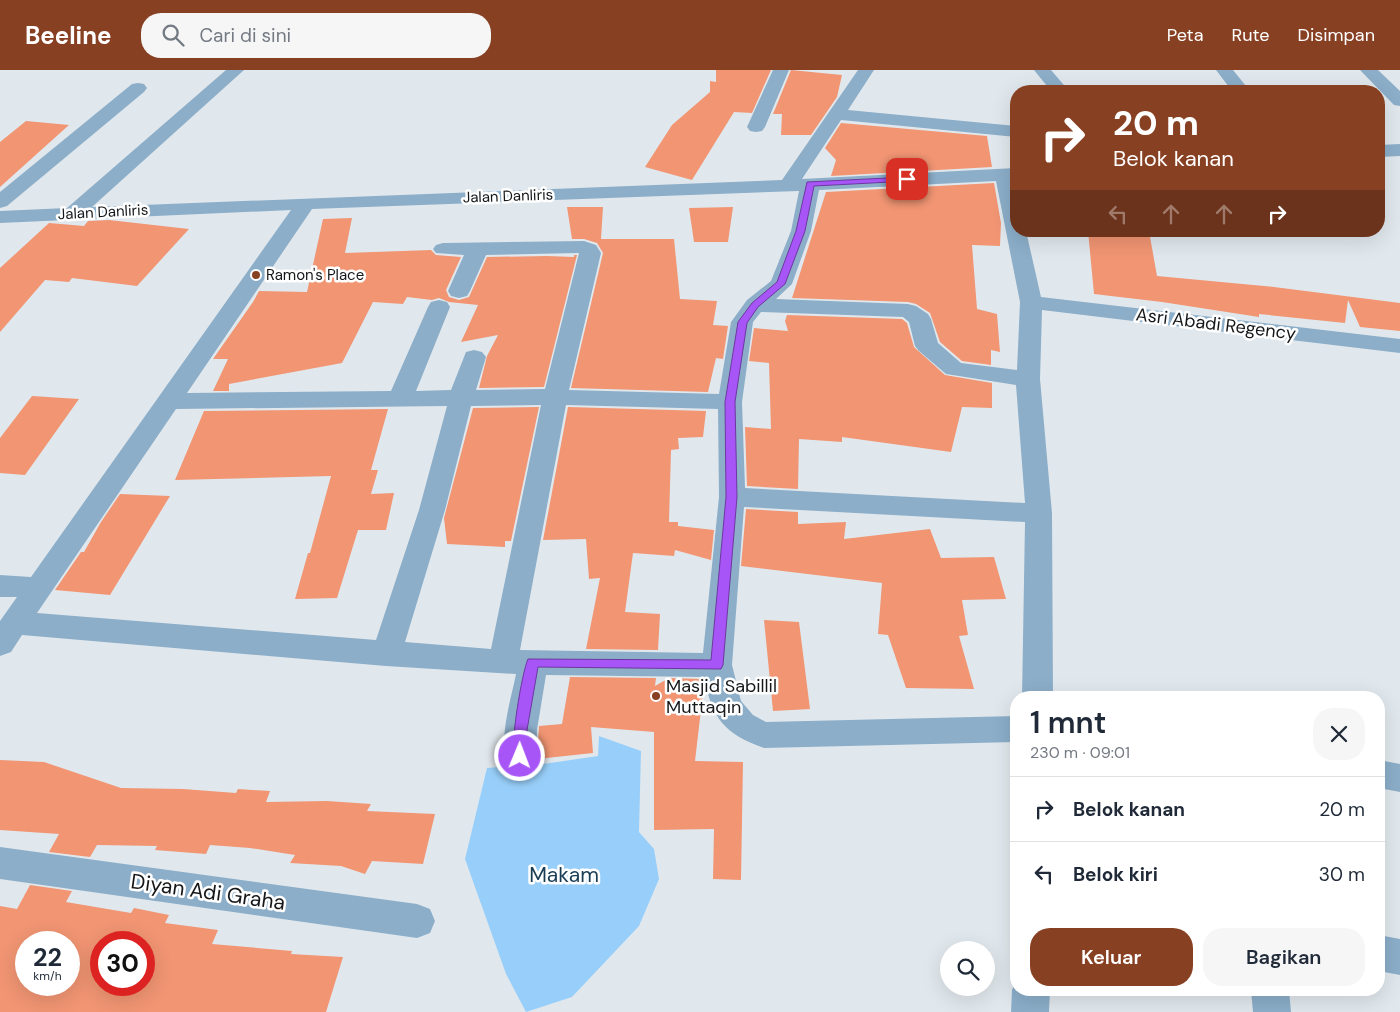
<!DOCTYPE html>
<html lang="id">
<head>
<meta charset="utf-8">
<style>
  :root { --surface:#fff; --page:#f6f6f7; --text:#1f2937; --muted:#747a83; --line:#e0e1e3; --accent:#884023 }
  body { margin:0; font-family:"DM Sans",sans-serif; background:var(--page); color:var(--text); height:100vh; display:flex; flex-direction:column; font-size:19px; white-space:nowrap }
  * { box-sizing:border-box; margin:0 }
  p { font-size:16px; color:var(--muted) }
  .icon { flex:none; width:28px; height:28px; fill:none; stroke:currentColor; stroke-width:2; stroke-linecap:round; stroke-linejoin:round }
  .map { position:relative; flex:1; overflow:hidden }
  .panel { position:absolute; left:1010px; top:621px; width:375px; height:305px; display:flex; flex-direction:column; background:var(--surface); border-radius:20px; box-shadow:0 5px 20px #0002 }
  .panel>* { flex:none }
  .banner { position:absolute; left:1010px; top:15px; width:375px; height:152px; border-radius:20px; box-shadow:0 5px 20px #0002; background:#884023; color:#fff; overflow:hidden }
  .tools { position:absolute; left:940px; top:871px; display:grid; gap:10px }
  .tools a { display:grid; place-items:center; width:55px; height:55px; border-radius:50%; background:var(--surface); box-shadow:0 5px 20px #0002; font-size:25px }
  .speed { position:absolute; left:15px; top:861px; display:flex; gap:10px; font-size:25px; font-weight:700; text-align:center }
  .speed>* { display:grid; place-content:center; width:65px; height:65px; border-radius:50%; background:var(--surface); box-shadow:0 5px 20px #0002; line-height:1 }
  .speed small { font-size:12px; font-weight:400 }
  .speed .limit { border:8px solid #d22; background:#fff; color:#111 }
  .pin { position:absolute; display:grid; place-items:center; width:42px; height:42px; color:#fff; margin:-21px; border-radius:10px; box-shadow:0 2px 8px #0006 }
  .me { position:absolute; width:55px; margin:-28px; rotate:1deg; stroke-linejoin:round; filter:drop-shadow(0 0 4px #0008) }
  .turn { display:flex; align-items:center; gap:18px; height:105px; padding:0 20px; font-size:22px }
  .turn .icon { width:65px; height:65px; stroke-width:2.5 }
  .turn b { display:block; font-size:35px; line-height:42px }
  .lanes { display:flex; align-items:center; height:48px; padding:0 20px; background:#0003; justify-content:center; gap:25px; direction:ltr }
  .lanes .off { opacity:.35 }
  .round { display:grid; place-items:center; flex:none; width:52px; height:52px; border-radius:20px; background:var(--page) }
  .summary { display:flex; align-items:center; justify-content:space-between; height:85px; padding:0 20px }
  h1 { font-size:30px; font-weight:600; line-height:38px }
  .cta { display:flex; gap:10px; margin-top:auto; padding:10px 20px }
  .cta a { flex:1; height:58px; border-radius:20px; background:var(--accent); color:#fff; font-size:20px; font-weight:600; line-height:58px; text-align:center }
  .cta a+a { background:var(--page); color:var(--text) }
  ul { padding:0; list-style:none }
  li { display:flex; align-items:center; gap:15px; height:65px; padding:0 20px; border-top:1px solid var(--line) }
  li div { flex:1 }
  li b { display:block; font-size:19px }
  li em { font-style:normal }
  header { display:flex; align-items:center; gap:30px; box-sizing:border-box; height:70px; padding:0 25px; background:var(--accent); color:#fff }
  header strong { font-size:24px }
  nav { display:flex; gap:28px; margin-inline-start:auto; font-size:18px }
  .search { width:350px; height:45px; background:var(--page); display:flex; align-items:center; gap:12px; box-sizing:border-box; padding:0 18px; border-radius:20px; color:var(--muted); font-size:19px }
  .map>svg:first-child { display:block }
</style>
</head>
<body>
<header>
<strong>Beeline</strong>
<div class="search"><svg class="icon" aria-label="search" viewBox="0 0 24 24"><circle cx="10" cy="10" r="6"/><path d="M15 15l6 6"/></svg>Cari di sini</div>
<nav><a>Peta</a><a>Rute</a><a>Disimpan</a></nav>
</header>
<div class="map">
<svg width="1400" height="942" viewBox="0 0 1400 942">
  <rect width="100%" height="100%" fill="#e1e8ed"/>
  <path fill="#98cffa" d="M599,666L641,681L639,762L654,779L659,809L639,856L572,927L526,942L506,904L465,789L487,698L543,694L598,686Z"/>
  <path fill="#f19573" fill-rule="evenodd" d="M716,0H771L752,43L734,42L692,110L645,97L672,55L710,22V11L716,12Z
    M791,0L842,5L837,27L811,65H781L782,44H773Z
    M26,51L69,55L0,117V72Z
    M841,53L987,66L992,97L831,106L836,90L825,78Z
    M994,113L1001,153L1000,176L972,175L977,239L997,244L1000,282L991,280V295L962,291L940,272L930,243L916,234L908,232L792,228L826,122Z
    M567,137H603L601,169H674L680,229L717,231L713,255L728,256L723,289L716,288L708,322L571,318L603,183L597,173L584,169H572Z
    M733,137L728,172H694L689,138Z
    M352,148L345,183L431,180L436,185L461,187L446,220L449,227L459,230L469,227L487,187L547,186L574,187V185H577L544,317L479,318L487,286L498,265L461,272L478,235L449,232L439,228L432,230L407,227L403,234L373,232L342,293L229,314V321H213L228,289H213L253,232L259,221L307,222L323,149Z
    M109,150L189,159L137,216L72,208L69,212L45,210L0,262V198L49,153L84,156L88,151Z
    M1088,161H1149L1157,206L1274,217L1400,233V261L1360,257L1348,230L1345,253L1259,244V247L1162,232L1094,224Z
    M787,245L902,249L907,253L914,277L945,305L992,313V338L962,337L951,382L842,367V372L799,369L798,419L747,416L745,357L771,359L769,293L749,291L754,258L788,261L785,251Z
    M32,326L79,329L25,405L0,403V368Z
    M539,337L511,471H505V477L447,474L444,448L473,338Z
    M568,337L706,341L703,367L678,368L679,379L671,380L669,452H678V456L714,460L711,490L675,480L674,486L633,483L625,542L660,544L658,580L586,579L600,508L589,509L586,469L543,470Z
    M388,339L371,400H378L371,424L394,423L386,460H358L337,528L295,529L308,483H310L331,406L175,410L204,341Z
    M120,424L170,426L110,525L55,520L81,482H84L101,452Z
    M746,439L798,442V454L846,452L844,469L930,459L941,488L994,487L1006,529L962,530L968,565L959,566L974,619L906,618L888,565L878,564L882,513L741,496Z
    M764,550L799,552L810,639L773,641Z
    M570,607L656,608L655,616L669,608L702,609L704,614L695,691L743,692L741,810L713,809L714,759L654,760V662L591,657L593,683L537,689L539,656L562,654Z
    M0,690L44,692L121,718L183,719L236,723L238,719L270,721L266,732L327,731L371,734L367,741L435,744L423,794L372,791L365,804L341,796L290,793L295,785L250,778L210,775L206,784L155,780L157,776L97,775L90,787L49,782L59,764L0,760Z
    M30,815L72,821L66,832L131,843L134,838L169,845L165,853L218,860L212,874L292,881L291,884L343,887L326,942H0V836L17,839ZM26,872H69V915H26ZM101,872H144V915H101Z"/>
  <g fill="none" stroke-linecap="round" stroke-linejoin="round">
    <path fill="#8caec9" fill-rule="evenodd" d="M226,0H244L92,137L782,110L858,0H874L848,40L1016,56V67L841,50L802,109L1016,98V161H1026L1041,227L1400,269V283L1042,240L1040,309L1052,443L1053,628H1022L1025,452L744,437L732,595L741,631L753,645L766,652L1016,646V672L764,678C724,664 712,648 704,607L546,605L537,660L536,686L531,696L520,700L509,696C497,672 511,630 516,604L386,596L22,565L11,582L0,586V551L17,527H0V505L31,507L291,140L0,153V141L67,138ZM996,111L1020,232L1017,300L961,293L938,273L931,249L928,244L916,236L908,234L776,229L792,214L811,161L819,120ZM799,121L791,161L771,211L747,230L731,252L719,324L569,320L601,183L596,175L584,171L443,173L436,175L433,179L436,183L464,185L448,221L451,226L459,228L467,226L470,221L486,185L579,183L545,319L476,320L486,287L482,282L474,280L466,282L451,320L416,321L450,237L447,232L439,230L431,232L428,237L391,321L187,323L312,139ZM761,242L903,247L909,252L915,276L919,281L946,304L1016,315L1025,433L745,418L742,332L753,252ZM541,335L491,579L405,572L445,440L471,336ZM566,335L718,339L719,427L703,583L520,580ZM447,336L419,440L376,570L37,543L176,339Z
      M773,0H789L765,57L762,61L756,62L750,61L747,57Z
      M1034,0H1051L1069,21H1051Z
      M1216,0H1233L1250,21H1232Z
      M1360,0H1378L1400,21V36L1394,35Z
      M138,13L144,14L147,18L144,22L7,136L0,138V122L132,14Z
      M1400,74V86L1379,87V75Z
      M1379,690L1400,694V722L1379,718Z
      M0,777L417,834L430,839L435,851L430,863L417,868L0,809Z
      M1379,865L1400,869V905L1379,901Z
      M1016,910V920H1050L1049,942H1011L1012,920Z
      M1251,920H1289L1291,942H1253Z"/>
  </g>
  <path fill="#a855f7" stroke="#6d37a1" d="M907,107H910V111L814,116L805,161L785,214L758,237L747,253L735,332L737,427L723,595L721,599L538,597L527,660V686L525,690L520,692L515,690C509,678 522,602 528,589L711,590L726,427L725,332L738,252L752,233L777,212L796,161L807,112Z"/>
  <g fill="#884023" stroke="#fff" stroke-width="2">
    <circle cx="256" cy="205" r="5"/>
    <circle cx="656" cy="626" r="5"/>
  </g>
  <g text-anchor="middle" stroke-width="5" stroke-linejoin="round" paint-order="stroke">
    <g font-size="15" fill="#151719" stroke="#fff">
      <text transform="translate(508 126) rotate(-2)" y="5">Jalan Danliris</text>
      <text transform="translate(103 142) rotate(-3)" y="5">Jalan Danliris</text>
    </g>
    <g font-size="15" fill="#151719" stroke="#fff" text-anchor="start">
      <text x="266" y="210">Ramon's Place</text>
    </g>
    <g font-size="18" fill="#151719" stroke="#fff">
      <text transform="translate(1216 254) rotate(7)" y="6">Asri Abadi Regency</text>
    </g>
    <g font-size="18" fill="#151719" stroke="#fff" text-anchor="start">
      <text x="666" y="622">Masjid Sabillil<tspan x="666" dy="21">Muttaqin</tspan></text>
    </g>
    <g font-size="21" fill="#193c55" stroke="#fff">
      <text x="564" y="812">Makam</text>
    </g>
    <g font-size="21" fill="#151719" stroke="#fff">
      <text transform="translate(208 822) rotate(8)" y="7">Diyan Adi Graha</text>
    </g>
  </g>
</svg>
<div class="tools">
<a><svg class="icon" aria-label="search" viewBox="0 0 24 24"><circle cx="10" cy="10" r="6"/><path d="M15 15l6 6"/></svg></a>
</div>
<div class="speed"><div>22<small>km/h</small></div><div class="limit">30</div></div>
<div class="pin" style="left:907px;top:109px;background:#d93025"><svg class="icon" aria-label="arrive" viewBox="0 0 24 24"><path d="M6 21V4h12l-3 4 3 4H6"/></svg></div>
<svg class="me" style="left:520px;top:686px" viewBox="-20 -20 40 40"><circle r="17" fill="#a855f7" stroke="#fff" stroke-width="3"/><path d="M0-11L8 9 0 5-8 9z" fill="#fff"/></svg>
<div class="banner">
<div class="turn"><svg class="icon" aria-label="right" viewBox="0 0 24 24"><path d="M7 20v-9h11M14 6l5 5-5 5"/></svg><div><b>20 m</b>Belok kanan</div></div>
<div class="lanes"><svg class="icon off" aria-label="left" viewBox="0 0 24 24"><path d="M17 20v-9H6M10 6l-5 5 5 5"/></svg><svg class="icon off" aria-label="ahead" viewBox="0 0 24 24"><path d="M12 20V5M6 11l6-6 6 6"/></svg><svg class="icon off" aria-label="ahead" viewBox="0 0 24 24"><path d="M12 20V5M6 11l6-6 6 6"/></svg><svg class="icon" aria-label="right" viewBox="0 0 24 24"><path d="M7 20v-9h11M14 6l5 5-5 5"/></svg></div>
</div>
<section class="panel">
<div class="summary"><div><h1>1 mnt</h1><p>230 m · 09:01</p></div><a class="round"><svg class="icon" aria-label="close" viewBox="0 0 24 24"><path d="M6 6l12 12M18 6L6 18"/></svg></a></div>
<ul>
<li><svg class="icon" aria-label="right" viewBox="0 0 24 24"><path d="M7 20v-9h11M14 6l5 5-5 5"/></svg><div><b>Belok kanan</b></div><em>20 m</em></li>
<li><svg class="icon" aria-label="left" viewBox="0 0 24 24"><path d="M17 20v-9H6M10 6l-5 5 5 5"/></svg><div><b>Belok kiri</b></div><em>30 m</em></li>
</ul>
<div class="cta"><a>Keluar</a><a>Bagikan</a></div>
</section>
</div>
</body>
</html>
